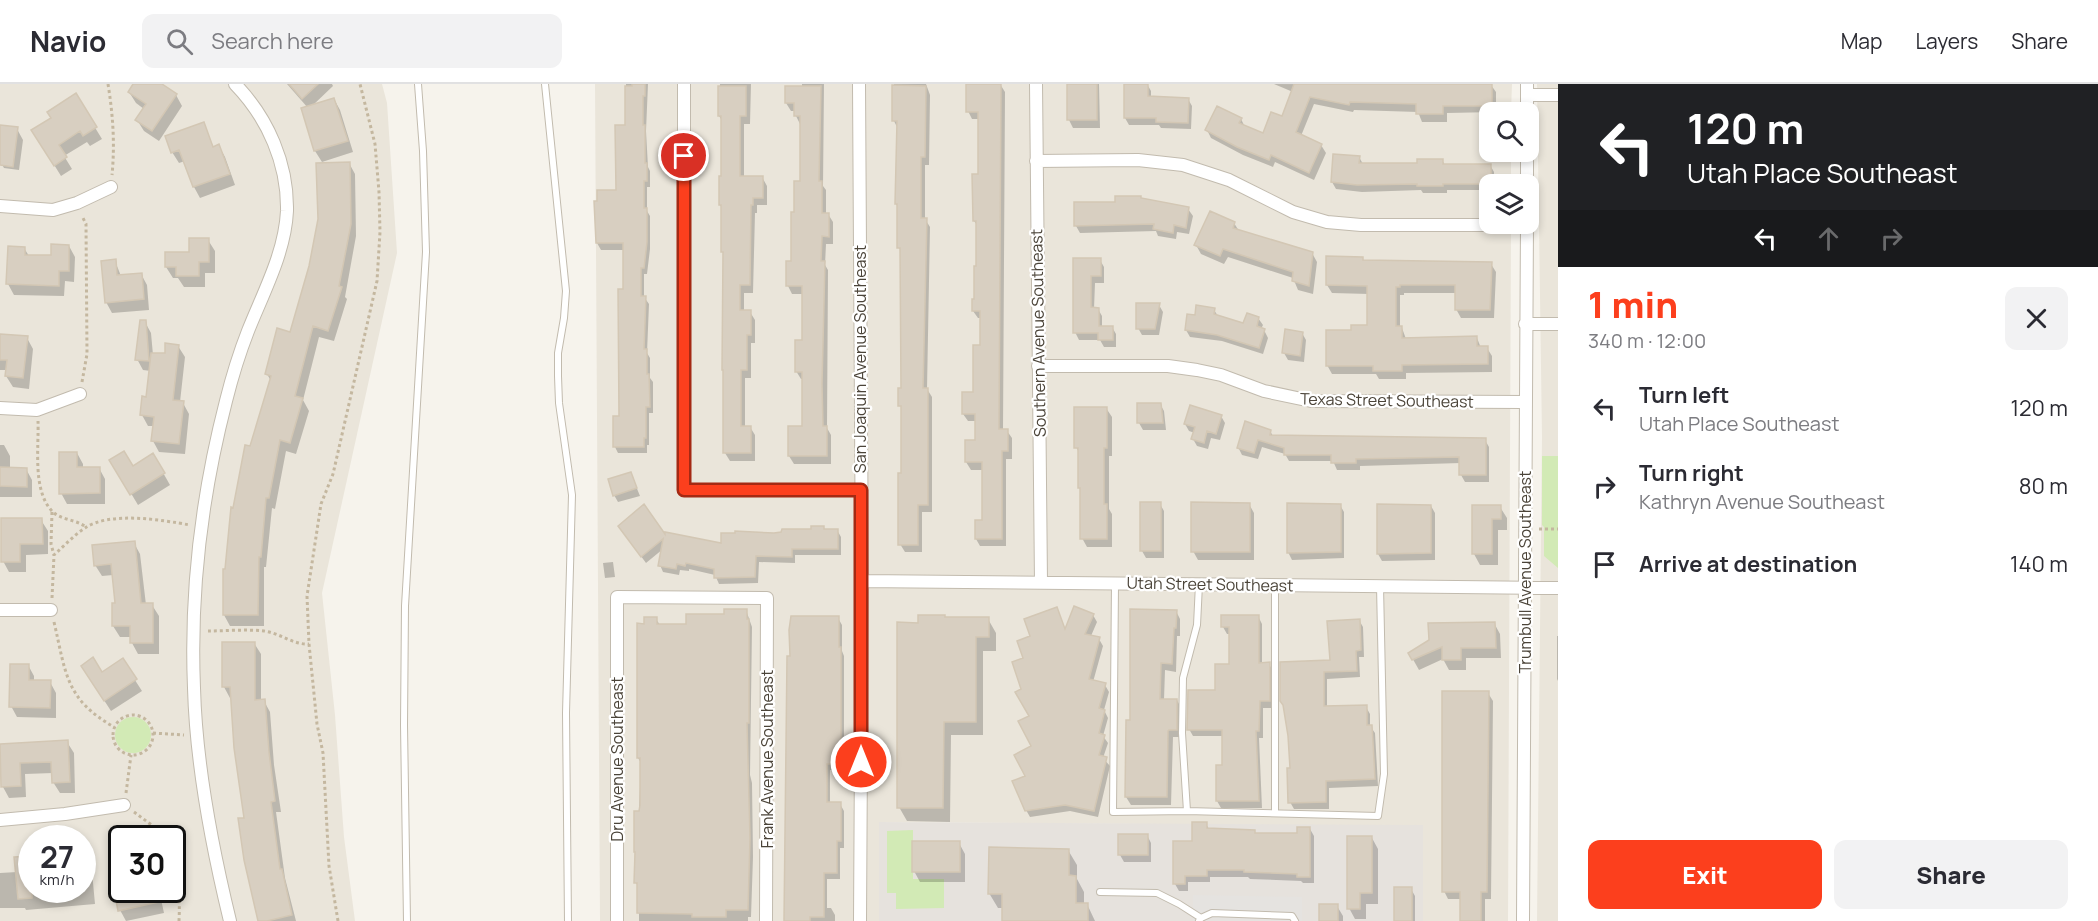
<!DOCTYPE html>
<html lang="en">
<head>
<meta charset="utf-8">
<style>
  :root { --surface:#fff; --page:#f2f2f3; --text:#2b2b33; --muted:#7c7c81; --line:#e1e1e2; --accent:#fc3f1d }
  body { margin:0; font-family:Manrope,sans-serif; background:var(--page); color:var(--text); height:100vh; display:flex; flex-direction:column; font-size:22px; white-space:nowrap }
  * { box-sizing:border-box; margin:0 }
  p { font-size:20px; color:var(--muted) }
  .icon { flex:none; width:33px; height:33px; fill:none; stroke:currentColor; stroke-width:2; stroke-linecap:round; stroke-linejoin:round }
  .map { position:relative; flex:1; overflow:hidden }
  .panel { display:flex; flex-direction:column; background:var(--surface); width:540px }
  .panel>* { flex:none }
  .guide { background:#202124; color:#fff; overflow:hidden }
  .controls { position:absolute; left:1479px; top:18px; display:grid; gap:12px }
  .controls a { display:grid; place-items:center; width:60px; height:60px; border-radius:12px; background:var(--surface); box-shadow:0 3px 9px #0003; font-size:30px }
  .speed { position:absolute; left:18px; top:741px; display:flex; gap:12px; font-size:30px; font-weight:700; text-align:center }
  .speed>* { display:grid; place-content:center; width:78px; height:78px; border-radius:50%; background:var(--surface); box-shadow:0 3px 9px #0003; line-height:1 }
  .speed small { font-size:15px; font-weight:400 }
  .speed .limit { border:3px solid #111; border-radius:9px; background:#fff; color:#111 }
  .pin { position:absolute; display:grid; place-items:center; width:51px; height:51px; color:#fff; margin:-26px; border:3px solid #fff; border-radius:50%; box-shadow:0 2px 6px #0007 }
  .me { position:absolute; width:66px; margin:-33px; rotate:0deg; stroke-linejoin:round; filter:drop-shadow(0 0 4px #0008) }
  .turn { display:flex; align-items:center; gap:21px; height:126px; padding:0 30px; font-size:27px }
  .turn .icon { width:78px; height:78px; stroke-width:2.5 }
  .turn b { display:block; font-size:42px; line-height:51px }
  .lanes { display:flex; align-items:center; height:57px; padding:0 30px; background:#0003; justify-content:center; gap:30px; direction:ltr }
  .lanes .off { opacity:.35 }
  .round { display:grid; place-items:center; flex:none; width:63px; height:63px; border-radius:12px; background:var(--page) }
  .head { display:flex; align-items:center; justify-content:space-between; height:102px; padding:0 30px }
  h1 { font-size:36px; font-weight:800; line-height:45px; color:var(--accent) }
  .button { display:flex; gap:12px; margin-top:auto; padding:12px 30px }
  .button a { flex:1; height:69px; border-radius:12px; background:var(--accent); color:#fff; font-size:24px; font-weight:800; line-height:69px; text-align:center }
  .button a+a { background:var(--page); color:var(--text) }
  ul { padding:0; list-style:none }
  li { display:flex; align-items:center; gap:18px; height:78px; padding:0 30px }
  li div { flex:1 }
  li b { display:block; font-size:22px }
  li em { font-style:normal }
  header { display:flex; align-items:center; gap:36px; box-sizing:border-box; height:84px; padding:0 30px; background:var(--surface); border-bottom:2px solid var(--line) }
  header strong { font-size:28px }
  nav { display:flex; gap:33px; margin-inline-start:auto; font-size:21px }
  .search { width:420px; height:54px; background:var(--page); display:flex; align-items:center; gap:15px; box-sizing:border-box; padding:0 21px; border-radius:12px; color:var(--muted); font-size:22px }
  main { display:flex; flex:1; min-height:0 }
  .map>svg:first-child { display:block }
</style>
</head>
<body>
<header>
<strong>Navio</strong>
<div class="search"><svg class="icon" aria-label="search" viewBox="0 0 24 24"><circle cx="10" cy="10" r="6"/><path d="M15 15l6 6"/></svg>Search here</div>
<nav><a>Map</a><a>Layers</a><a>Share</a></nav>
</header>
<main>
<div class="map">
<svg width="1558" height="837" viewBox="0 0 1558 837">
  <rect width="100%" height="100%" fill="#f6f3ec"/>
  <path fill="#eae5da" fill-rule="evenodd" d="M0,0H382L387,19L397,169L322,509L335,631L344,753L355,837H0ZM32,754H82V806H32ZM122,754H172V806H122Z
    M595,0H1512L1511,28H1490V68H1511V100H1490V140H1511L1508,837H1423V742L879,738V837H600Z
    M1537,0H1558V837H1537L1542,353Z"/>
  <path fill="#e6e2dd" d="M879,738L1423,741V837H879Z"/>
  <path fill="#d2eab5" d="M1542,372H1558V484L1544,472V443L1542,441Z
    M115 651a18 18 0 1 1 36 0a18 18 0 1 1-36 0Z
    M913,746V795H944V824L896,825V809H887V747Z"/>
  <path fill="#e5e3e0" d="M1193,811L1302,813V837H1193Z"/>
  <path fill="#0003" d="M134,0H160L176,11L182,22L159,57L144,47L137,36L144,25L136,19L129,8Z
    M287,0H332L333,2L311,23L334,15L340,26L353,68L322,78L315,67L303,25L308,24Z
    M626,0H648L646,47L648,83L650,87V103H647V127L650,132V165L647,190H644V213L649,220L647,269L650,274V294L653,298V329H649V361H647V369H618L615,363L621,333L625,166H601L597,159L618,107L626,42Z
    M720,0H751L750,40H744V93H762L767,102V121H757V129H755L753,209H744V228H750L755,236V259H751V294H745V343H750L755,351V377H730L725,369V171L723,168V126L720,121L723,93V38L719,32Z
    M802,0H824L823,102L826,106V130H828L833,138V160H826L825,181L828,186L827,344L831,351V380H794L789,372L803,343V295H801L796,287L803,258V210H792L788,202V178H792L796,130L801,98L800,40L796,32V27H791L786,19V4H802Z
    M894,0H926L930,11L929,81H925V135L930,143L927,305L932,313V428H922V468H905L900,460L903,390V326L900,321L902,305L901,167L899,163V124L896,120L898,45L894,37Z
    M968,0H1000L1005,8L1003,347H1007L1012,354V375H1006V462H980L976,455L983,438V386H971L966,378L976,357V337H968L963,330L975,309L982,262V234H978L973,227L975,217L977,141L974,137L980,91V35H972L968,27Z
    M1069,0H1099L1100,44H1073L1069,36Z
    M1125,0H1147L1151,7V14L1188,15L1192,22L1191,45L1161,44L1159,41H1129L1125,34Z
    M1274,0L1491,1L1496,8V28L1447,29V38H1422L1418,28L1354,26L1353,28L1314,20L1301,52L1321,61L1326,69L1314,96L1275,78L1273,83L1243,71L1211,54L1207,46L1241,35L1245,43L1264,51L1283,34L1293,8Z
    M75,11L102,55L90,62L87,58L64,72L72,85L61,92L40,58L53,34Z
    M203,40L214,64L219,62L225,73L235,101L200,114L194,103L185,77L179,79L172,68Z
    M0,42L17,45L23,56L19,86L4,84L0,77Z
    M1359,73L1363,80H1419L1442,76L1445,81H1490L1494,88V100H1490V106H1447V109H1423L1421,106L1362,108L1336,105L1332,98Z
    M349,79L355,90L356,152L345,213L347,215L334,257L319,253L303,316L309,327L296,370L286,367L275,425L272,424L266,483H264V542H230L224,531L226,487L234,425L271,297L267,290L291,249Z
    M1188,125L1193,132L1189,150L1177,148L1176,155L1158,152L1156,147L1080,149L1076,142Z
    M1234,139L1239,147L1312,169L1317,178L1313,210L1298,206L1293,194L1228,173L1224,180L1201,170L1196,161Z
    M208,156L215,167V189H205V203H184L178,194H173L166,183L190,169Z
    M69,162L75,173L74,198L65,197L64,212L14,211L8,200L24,164L29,172L52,173Z
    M1075,176H1100L1104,183V199H1095L1094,225H1098L1102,232V243H1112L1116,250V263H1104L1100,256H1079L1075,248Z
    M115,177L121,192L141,190L147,201L149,226L112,229L106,218Z
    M1363,177L1491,180L1496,188L1494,234H1461L1456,225V209H1404V211H1400V244H1402L1406,255L1477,254L1481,264H1487L1492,272V288L1406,289V295H1379L1376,290H1332L1327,281L1352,248L1369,242V210L1332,209L1327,201Z
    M1159,221L1163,228L1159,251H1142L1138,244Z
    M1214,226L1218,232L1244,241L1258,234L1263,241L1261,245L1264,246L1268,254L1263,270L1222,257L1190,253L1186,246Z
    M145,238L151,249L153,271L166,270L178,262L185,273L180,318L183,319L189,330L185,370L159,368L153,357L154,342H148L142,331L147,314L151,287L143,286L137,275Z
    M1302,249L1306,256L1304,278L1288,276L1284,269Z
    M0,251L27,254L33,265L29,305L13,303L6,292L7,286H0Z
    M1160,320L1164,327L1166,346H1143L1139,339Z
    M1106,324L1112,333V372H1109V425L1112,430V463H1087L1082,454L1080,370L1076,363Z
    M1221,332L1225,339L1220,356L1211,354L1208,365L1197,362L1193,355L1195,349L1189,347L1185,340Z
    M1270,347L1273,352L1485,356L1489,363V398H1465L1461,391V379L1360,382V386H1337L1333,377H1289L1285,370L1262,363L1258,375L1242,371L1238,363Z
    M0,361H4L10,372V385H26L32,396V413H0Z
    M77,369L83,380V384H99L105,395V420H67L61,409Z
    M153,371L170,401L138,421L111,376L132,384Z
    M631,390L640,412L618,418L614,411Z
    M1160,420L1164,427V474H1146L1142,467Z
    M1249,420L1254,429V476H1198L1193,467Z
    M1340,421L1344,428V474L1292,476L1288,468Z
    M1431,422L1435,429V476L1382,477L1378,470Z
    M1474,423H1500L1507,434V446H1498V481H1480L1474,470Z
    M41,436L48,447V470L26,471V488H9L3,477Z
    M837,446L841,453V471H795V479L759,478L758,499L719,500L715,491L689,485V487L680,486L679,491L663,488L660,481L663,465L646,479L624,449L722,461L774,450Z
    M134,459L140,470L146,521H152L159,532V570H138L132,559V553H120L113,542V521H116L113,491L102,492L95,481Z
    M613,478L615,493L605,494L603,479Z
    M746,526L752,543L750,691L752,699L753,773L751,833H748V837H639V804L636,799L641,679L638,674L645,541L656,535L660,541H687Z
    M1176,527L1180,535V552H1177L1176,588L1165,586L1164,616H1177L1181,624V653H1173L1171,721H1131L1126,713L1131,638Z
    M1093,531L1097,538L1091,552L1099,555L1103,562L1093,598L1105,601L1109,608L1104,626L1108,634L1103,652L1108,659L1103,674L1110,682L1098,733L1070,727L1030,733L1026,726L1027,692L1033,663L1031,632L1023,605L1025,575L1065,547Z
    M1223,532H1258L1262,540V580H1269L1273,587V624H1263V654H1259L1262,724H1221L1217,717L1224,683V652H1193L1189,645L1217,608L1230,581V550H1227L1223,543Z
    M838,534L842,541V567L844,572V669H842V682H834V686H830V720H840L844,727V764H840V795H827V824H831L835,831V837H785L791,573Z
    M945,535H988L996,549V567H983V651H951L950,738L907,737L899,723L920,540Z
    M1359,536L1363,543L1364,573H1359L1360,593L1327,595V624L1366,623L1370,630V642L1375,649L1378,702L1329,704V725H1294L1290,718L1291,685L1290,652L1283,617L1331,578Z
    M1494,539L1500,550L1501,574H1466V586H1449L1443,575L1419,586L1410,570Z
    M1557,552H1558V597L1557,595Z
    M224,559H254L261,570V617H264L270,628L274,681L281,728H276L285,794L296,837H260L246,735L232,614H230L224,603Z
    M122,576L142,607L111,627L89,593L102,590Z
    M28,581L34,592V597L50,598L56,609V634L17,633L11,622Z
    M1488,609L1493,617L1491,815H1485V837H1462V815H1448L1444,807Z
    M67,658L74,669L75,709H60L53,698V689L25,690L26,713L9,714L3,703L1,661Z
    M1206,740L1209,745L1255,750H1299L1310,745L1314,752V799H1303L1301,797L1250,795L1248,793H1210V798H1188V807H1179L1175,800L1194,759Z
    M1147,751L1151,759V778H1124L1120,771Z
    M1372,754L1378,765V820H1366V835H1355L1349,824Z
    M959,759L965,770V798H920L914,787Z
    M85,766L91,777L95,820L26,826L25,824H0V789L17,788L32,806H82V767Z
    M1068,766L1077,781V795L1084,808V820H1087L1095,837H1004L1003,824H998L989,809Z
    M122,800V806H159L164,829L126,837L120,826L114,802Z
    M1411,805L1415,812V837H1396Z
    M1337,822L1343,832V837H1320Z"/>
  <path fill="#d8cfc1" stroke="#d3c7b4" stroke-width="1.5" d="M133,0H162L177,10L152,47L135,36L146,20L128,8Z
    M289,0H318L302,15Z
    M632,0H645V12H643V41H645V79H647V97H644V124H647V158L644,184H641V212H646L644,265H647V290H649L650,323H646V354H644V363H613V332H619L618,205H623V159H596L594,117H597V106H616L615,41H625V2H632Z
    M966,0H1001L999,345H1008V367H1002V455H975V436H982V378H965V356H975V330H962V308H973V261H980V227H972V215H974V182H976V137H973L972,90H978V28H966Z
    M1067,0H1097V36H1067Z
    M1124,0H1148V12L1189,14L1188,39L1156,38V34H1124Z
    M1294,0H1492V22H1443V30H1416V20L1350,18L1349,21L1310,13L1296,48L1322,60L1309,89L1271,71L1269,76L1237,63L1205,46L1217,22L1242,34L1239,39L1263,49L1271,28L1282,32Z
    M892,1L926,2L925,73H921V134H927L923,304H928V421H918V461H898V389H901V322H898V304H901L900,164H897V120H895L897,37H892Z
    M718,2H746V32H740V92H763V114H753V121H751L750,201H740V226H751V251H747V286H741V342H751V369H723V286H722L723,168H721V121H719V92H721V32H718Z
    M785,2H821L819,97H822V129H829V153L822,152L821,177H825L822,300L823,342H827V372H788V342H802V288H795V256H802V202H786V177H791V128H794V97H800V32H794V19H785Z
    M76,9L97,43L83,52L80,47L59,61L67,73L54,82L31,46L51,34L47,28Z
    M334,14L348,57L314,67L301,24Z
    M204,38L213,63L219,60L230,90L193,103L179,66L171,69L165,52Z
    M0,41L18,43L13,83L0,81Z
    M1333,70L1360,72L1359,79H1417V75H1443V80H1491V100H1443V102H1417V100L1357,101L1331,98Z
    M350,78L351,140L339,202L342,203L328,247L313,242L295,312L303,314L290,359L280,356L269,414H266L261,473H259L258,531H223V485H225L231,423L233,424L245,361L250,362L271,292L265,290L277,244L290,248L309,182L318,135L316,79Z
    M1115,112H1141V114L1189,123L1186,144L1174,141L1173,149L1153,145L1154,140L1074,142V118H1115Z
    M1210,127L1235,138L1233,144L1313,168L1309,202L1292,197L1293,188L1223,165L1220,172L1194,161Z
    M189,154H209V178H199V192H176V183H165V168H189Z
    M51,160L69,161V187H59V202L6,200L8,162L25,163V171H51Z
    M1326,172L1363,173V176L1492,178L1490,226H1455V201H1400V203H1396V242H1402V254L1477,252V262H1488V280L1402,281V287H1373V282H1326V246H1351V241H1367V202L1326,201Z
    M1073,174H1101V192H1091V223L1099,224V242H1113V256H1098V249H1073Z
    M116,175L117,191L142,189L144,215L105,219L101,177Z
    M1136,219H1160L1155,245H1136Z
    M1196,221L1215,224L1214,230L1243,239L1247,229L1259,233L1257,242L1265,245L1259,264L1217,251L1185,246L1187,230L1195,231Z
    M140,236H146L149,277L135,276Z
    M1285,245L1303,248L1300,272L1282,269Z
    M0,250L28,252L23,294L5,292L7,276H0Z
    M165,259L179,261L173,316L184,317L179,360L151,357L154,333L140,331L142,312L146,313L151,269H165Z
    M1137,319H1161L1163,339H1137Z
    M1190,321L1222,331L1216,350L1207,347L1204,359L1191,355L1195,343L1184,340Z
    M1074,323H1107V364H1104V420H1107V455H1080V404H1078V364H1074Z
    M1245,337L1271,346L1270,351L1486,354V391H1459V373L1356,375V379H1331V371H1284V364L1258,356L1254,369L1237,364Z
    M124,367L133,382L153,369L165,389L130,411L109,376Z
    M59,368H77V383H100V409L59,410Z
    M0,383L27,384V403L0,402Z
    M631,388L637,404L613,412L608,395Z
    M1140,418H1161V467H1140Z
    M1191,418L1250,419V468H1191Z
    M1287,419L1341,420V468L1287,469Z
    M644,420L665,450V448L721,459V449H735V447L774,449L781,448L782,445H811V442H824V445H838V465H792V473L756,472L755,493L714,494V485L686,479L685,482L677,480L676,485L658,482L663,455L641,473L618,442Z
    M1377,420L1431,421V469L1377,470Z
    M1472,421H1501V435H1492V470H1472Z
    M1,434H42L43,460H20V478H1Z
    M135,457L141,519H153V559H130V542H112V519H115L111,480L94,482L92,461Z
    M1074,522L1094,530L1085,550L1100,553L1089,595L1106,599L1099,624L1105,626L1099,649L1105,651L1099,671L1107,673L1094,727L1065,721L1025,727L1012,697L1025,692L1014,671L1031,662L1018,637L1029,632L1015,608L1021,605L1012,578L1023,574L1017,557L1030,552L1024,535L1057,523L1065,545Z
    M724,525H747V535H749V639H747L750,754L748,826H726V833H692V830L637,829V799H634L635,768H634V727H639L640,721V674H637V539L644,540V533H657V540H686V530H724Z
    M1130,525L1177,526L1176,544H1174L1172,580L1161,579L1160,615H1177V646H1169L1168,647L1167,713H1125L1126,636H1130Z
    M918,531H945V533H989V553H976V638H944L943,724H897V538L918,539Z
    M1221,531H1259V579L1270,578V617H1260L1259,647H1256L1259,717H1216V681H1222V646H1187L1188,606H1215V580H1229V543H1221Z
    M791,532H839V563H841V663H839V676H831V680H827V718H841V757H837V789H824V833H810V837H784L787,572H790L789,546Z
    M1360,535L1361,566L1356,567L1357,587L1324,588V622L1367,621V641H1372L1375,695L1326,697V718L1288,719L1287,684H1290L1288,652L1283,621L1280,617V578L1330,576L1327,537Z
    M1495,538L1496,564H1461V576H1442V563L1412,576L1408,569L1429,556L1428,539Z
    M222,558H255V616L265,615L269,668L275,717L271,718L280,785H282L292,831L267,837H258L244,776L238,734H244L234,664L230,603H222Z
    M93,573L102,588L123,574L137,595L104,617L81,582Z
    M10,580H29V596H51L50,624L9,623Z
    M1442,607H1489L1487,808H1481V837H1460V808H1442Z
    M68,656L70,698L52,699L51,678L20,679L21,702L1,703L0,660Z
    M1192,738H1207V744L1255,746V749H1297V743H1310V793H1297V790L1244,788V786H1207V792H1185V800H1173V757H1192Z
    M1118,750H1148V771H1118Z
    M1347,752H1372V809H1360V825H1347Z
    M912,757H960V788H912Z
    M989,763L1069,765V791L1076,792V819H1088V837H1002V810H988Z
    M32,772V814L18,815L14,773Z
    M1394,803H1412V837H1394Z
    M114,806H156L159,818L118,827Z
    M1319,820H1338V837H1319Z"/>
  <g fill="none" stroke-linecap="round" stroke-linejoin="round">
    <g stroke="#c2bbae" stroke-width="8">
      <path id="lane" d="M545,0L566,207L564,234L558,269V292L559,319L572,411L566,629L568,837
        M1115,500L1113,728L1187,727
        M1199,500L1197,541L1183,594L1182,649L1187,727L1378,732L1384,690L1380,502
        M1275,501V729
        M1100,808L1157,809L1179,820L1201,834
        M407,837L404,641L405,522L426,168L423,67L418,0
        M1199,837L1201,834L1212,829L1292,832L1295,837"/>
    </g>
    <g stroke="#c2bbae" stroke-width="14">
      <path id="street" d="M684,0V406H861
        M859,0L862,497L860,837
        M1036,0L1041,498
        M1527,11H1558
        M1527,28V0
        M1036,77L1138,76L1183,81L1229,96L1293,128L1327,138L1361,141H1527
        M1527,100V68
        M0,122L53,126L77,119L111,103
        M1525,240H1558
        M1038,282H1168L1197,286L1221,291L1264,307L1311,317L1525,318
        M0,324L37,326L80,310
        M862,497L1558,504
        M0,526H51
        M0,736L65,730L124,721
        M230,837C212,763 196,680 194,604C190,508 202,410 226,317C232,293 239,270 248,247C263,209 285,169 287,127C288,80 268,34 235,0
        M617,837V513L767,514L766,837
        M1523,837L1527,140"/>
    </g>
    <path stroke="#c4b79f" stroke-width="3" stroke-dasharray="3 3" stroke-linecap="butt" d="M108,0C113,31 115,60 112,91
      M82,298L87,270L86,140L82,132
      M38,337C39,363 32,408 53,428C61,436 75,435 86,443
      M52,428L51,460L54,471
      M1539,445H1558
      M52,514L54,471C64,462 74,451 85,444C110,427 162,436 190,441
      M54,538C66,589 65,615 114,643
      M208,547C226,547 246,545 264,547C280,549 293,561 309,560
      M113 651a20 20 0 1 1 40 0a20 20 0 1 1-40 0Z
      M153,649L184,651
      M126,709L131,671
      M134,728L153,742L160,754
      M172,781C179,800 180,817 179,837
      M338,837L329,782L323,669L317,640L309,560L307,512L321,420L333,390L377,197L380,148L379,108L375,60L360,0"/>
    <use href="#lane" stroke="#fff" stroke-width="6"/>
    <use href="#street" stroke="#fff" stroke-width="12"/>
  </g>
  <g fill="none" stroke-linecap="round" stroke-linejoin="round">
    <g stroke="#a42913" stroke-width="15">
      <path id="route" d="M684,72V406H861V678"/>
    </g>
    <use href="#route" stroke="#fc3f1d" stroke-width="10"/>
  </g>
  <g text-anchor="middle" stroke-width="4.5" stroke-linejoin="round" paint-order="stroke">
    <g font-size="16" fill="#4b4439" stroke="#fff">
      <text transform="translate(1038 249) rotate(-91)" y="6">Southern Avenue Southeast</text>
      <text transform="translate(860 275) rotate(-90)" y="6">San Joaquin Avenue Southeast</text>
      <text transform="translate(1387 316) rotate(1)" y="6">Texas Street Southeast</text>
      <text transform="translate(1525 488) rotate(-90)" y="6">Trumbull Avenue Southeast</text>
      <text transform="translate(1210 500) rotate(1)" y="6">Utah Street Southeast</text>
      <text transform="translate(617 675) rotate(-90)" y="6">Dru Avenue Southeast</text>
      <text transform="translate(767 675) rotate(-90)" y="6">Frank Avenue Southeast</text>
    </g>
  </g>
</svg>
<div class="controls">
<a><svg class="icon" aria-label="search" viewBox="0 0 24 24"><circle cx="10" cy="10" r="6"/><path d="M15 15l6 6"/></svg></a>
<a><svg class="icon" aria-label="layers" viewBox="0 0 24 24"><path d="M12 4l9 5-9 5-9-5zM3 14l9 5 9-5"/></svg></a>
</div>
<div class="speed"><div>27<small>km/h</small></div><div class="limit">30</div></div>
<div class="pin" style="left:684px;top:72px;background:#d93025"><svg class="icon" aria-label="arrive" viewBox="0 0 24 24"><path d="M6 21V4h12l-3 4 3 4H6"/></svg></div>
<svg class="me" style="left:861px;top:678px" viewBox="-20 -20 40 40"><circle r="17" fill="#fc3f1d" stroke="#fff" stroke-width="3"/><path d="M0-11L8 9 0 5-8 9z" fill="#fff"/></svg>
</div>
<section class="panel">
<div class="guide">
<div class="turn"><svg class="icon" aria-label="left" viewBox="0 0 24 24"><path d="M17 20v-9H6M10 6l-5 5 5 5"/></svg><div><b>120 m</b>Utah Place Southeast</div></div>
<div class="lanes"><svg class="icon" aria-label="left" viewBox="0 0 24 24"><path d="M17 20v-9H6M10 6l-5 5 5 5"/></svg><svg class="icon off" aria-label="ahead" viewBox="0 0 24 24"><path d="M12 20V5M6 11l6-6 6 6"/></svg><svg class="icon off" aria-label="right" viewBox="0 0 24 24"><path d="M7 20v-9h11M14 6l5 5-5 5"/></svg></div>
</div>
<div class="head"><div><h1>1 min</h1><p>340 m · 12:00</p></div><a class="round"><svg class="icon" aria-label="close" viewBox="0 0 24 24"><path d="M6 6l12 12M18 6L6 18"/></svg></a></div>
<ul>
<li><svg class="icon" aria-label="left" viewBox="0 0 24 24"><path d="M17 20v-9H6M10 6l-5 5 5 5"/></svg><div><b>Turn left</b><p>Utah Place Southeast</p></div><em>120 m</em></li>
<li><svg class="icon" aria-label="right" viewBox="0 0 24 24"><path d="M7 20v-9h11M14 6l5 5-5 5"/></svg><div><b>Turn right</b><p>Kathryn Avenue Southeast</p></div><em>80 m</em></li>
<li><svg class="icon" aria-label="arrive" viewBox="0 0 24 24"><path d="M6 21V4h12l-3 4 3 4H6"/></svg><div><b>Arrive at destination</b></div><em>140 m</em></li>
</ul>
<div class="button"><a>Exit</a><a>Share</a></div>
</section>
</main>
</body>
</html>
